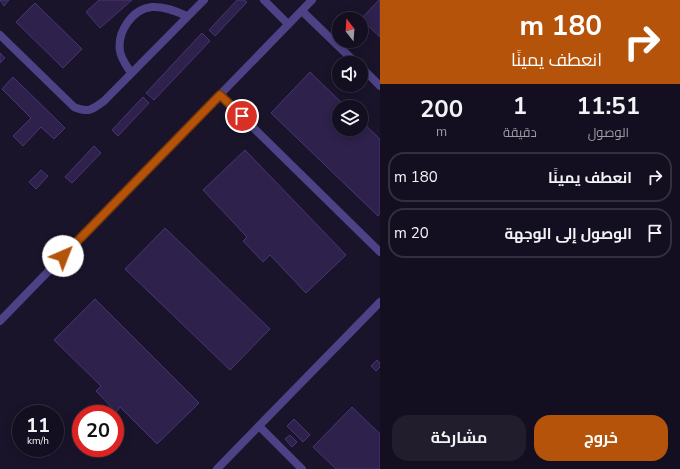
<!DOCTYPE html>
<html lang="ar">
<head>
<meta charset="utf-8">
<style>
  :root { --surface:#140f20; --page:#211d2d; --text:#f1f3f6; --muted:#9d9ca5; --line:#332f3e; --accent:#b45309 }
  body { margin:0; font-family:"Nunito Sans",Cairo,sans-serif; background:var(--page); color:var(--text); direction:rtl; height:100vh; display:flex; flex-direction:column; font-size:15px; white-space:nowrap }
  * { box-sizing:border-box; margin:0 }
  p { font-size:13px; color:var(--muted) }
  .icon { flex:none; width:22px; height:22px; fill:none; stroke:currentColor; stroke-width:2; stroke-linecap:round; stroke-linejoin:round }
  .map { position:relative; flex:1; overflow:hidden; direction:ltr }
  .sheet { display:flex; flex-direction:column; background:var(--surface); width:300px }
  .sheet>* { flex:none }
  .hud { background:#b45309; color:#fff; overflow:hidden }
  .needle { width:26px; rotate:343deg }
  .controls { position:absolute; left:332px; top:12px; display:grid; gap:8px }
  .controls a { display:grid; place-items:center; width:36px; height:36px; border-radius:50%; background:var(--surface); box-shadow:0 2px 10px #0003,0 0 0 1px var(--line); font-size:20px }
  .speed { position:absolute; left:12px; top:405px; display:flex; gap:8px; font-size:20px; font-weight:700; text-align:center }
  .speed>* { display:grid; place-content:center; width:52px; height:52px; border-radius:50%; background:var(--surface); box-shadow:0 2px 10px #0003,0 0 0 1px var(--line); line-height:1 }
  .speed small { font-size:10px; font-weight:400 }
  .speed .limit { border:6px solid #d22; background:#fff; color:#111 }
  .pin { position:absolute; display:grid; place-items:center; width:34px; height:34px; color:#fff; margin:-17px; border:2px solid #fff; border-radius:50%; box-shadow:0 1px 4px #0007 }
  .me { position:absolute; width:44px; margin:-22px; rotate:44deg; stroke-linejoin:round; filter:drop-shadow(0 0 3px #0008) }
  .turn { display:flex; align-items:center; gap:14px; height:84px; padding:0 12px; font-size:18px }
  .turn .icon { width:52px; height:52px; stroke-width:2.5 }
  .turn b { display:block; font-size:28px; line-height:34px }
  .eta { display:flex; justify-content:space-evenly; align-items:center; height:68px; text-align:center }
  .eta b { font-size:24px; font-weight:700; line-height:28px }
  .button { display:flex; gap:8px; margin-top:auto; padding:8px 12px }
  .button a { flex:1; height:46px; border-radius:16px; background:var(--accent); color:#fff; font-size:16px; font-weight:700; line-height:46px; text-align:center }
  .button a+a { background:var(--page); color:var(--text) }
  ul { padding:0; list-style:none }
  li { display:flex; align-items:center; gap:12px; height:50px; margin:0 8px 6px; padding:0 4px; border:2px solid var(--line); border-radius:16px }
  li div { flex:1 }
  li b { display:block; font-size:15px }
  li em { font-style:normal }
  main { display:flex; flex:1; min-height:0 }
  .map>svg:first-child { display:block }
</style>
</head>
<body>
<main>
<section class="sheet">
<div class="hud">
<div class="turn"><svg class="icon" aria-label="right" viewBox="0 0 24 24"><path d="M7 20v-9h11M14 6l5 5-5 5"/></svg><div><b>180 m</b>انعطف يمينًا</div></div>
</div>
<div class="eta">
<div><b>11:51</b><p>الوصول</p></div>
<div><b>1</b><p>دقيقة</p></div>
<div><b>200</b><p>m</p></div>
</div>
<ul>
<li><svg class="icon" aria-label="right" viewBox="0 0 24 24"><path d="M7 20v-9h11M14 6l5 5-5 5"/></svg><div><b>انعطف يمينًا</b></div><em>180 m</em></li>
<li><svg class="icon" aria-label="arrive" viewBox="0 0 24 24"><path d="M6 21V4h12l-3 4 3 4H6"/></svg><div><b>الوصول إلى الوجهة</b></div><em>20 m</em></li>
</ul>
<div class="button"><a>خروج</a><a>مشاركة</a></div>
</section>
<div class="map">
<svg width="380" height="469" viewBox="0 0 380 469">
  <rect width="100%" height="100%" fill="#1a142b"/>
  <path fill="#2e214b" stroke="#493575" d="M0,0H9L4,6Z
    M99,0H132L100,28L86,12Z
    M237,0H244L247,2L215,36L209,30Z
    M379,0H380V37L361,19Z
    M35,3L82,49L63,68L16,22Z
    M202,33L210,41L154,100L146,93Z
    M0,53L5,58L0,63Z
    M310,72L346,107H339V129H361V121L380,139V213L378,216L271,113Z
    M13,77L65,128L54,139L41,127L23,146L13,136L31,118L2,89Z
    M143,97L149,103L118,136L112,130Z
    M94,146L101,153L72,183L65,177Z
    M245,150L346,255L306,293L270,255L263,262L243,241L247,237L203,190Z
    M41,170L48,176L36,189L29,182Z
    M165,228L270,329L230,370L125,269Z
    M95,299L199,403L157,444L120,407L116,412L96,391L101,386L54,340Z
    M377,360L380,363V367L376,371L371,366Z
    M352,407L380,434V469H336L313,447Z
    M294,419L310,435L303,442L287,426Z
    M290,435L297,442L292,447L285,439Z"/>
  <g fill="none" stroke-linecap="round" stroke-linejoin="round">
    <path stroke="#4d4286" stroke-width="8" d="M264,0L288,24
      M302,11L356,63
      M0,35L74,107C88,113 92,110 104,101L204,0
      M361,67L380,86
      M131,73C127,66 121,59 120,51C117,32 132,9 152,7C164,6 176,11 187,16
      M220,95L380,252
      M0,321L312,0
      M259,426L302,469
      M217,469L380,302"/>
  </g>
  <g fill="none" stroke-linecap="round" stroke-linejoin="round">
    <g stroke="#753606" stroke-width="10">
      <path id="route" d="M63,256L220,95L242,116"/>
    </g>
    <use href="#route" stroke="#b45309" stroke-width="7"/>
  </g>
</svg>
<div class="controls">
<a><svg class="needle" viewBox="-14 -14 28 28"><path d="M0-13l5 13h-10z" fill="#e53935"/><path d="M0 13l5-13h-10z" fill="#9d9ca5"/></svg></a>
<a><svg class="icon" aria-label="sound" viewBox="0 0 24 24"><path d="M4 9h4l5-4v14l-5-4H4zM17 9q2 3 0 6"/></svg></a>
<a><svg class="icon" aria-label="layers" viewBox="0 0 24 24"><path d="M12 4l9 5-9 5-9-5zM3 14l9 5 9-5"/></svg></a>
</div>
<div class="speed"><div>11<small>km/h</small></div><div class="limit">20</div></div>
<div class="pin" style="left:242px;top:116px;background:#d93025"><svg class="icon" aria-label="arrive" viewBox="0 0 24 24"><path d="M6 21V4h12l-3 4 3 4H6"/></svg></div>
<svg class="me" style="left:63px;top:256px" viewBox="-20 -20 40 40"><circle r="19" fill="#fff"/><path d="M0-13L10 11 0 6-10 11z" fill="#b45309"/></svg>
</div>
</main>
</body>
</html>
